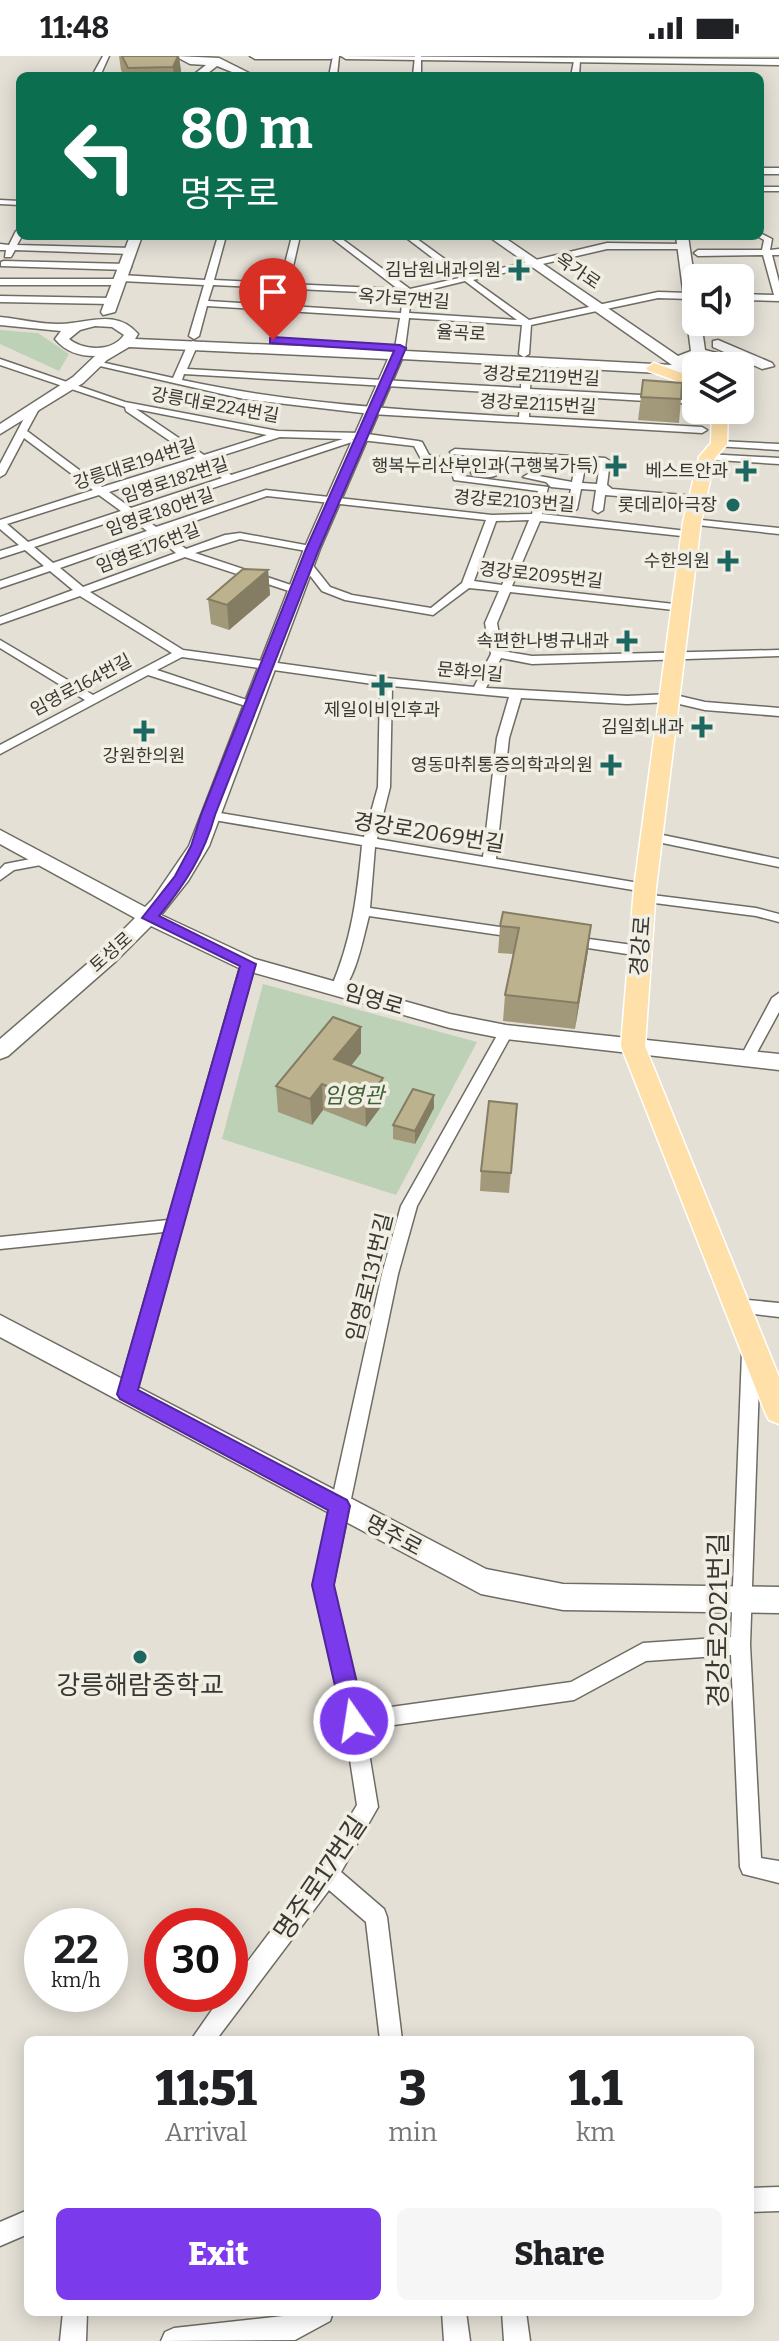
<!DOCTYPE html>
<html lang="en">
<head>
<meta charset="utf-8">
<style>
  :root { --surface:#fff; --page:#f6f6f6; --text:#202124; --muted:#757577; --accent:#7c3aed }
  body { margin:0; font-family:Bitter,"Noto Sans KR",serif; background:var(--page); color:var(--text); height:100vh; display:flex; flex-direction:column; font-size:30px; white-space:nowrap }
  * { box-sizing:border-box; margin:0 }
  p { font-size:26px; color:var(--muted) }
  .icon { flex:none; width:44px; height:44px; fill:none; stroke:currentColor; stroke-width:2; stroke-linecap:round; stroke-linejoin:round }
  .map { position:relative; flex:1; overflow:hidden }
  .side { position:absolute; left:24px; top:1980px; width:730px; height:280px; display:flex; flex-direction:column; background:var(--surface); border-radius:12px; box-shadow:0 4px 20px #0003 }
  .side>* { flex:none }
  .banner { position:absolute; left:16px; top:16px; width:748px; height:168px; border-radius:12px; box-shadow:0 4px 20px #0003; background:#0b6e4f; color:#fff; overflow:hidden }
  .buttons { position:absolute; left:682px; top:208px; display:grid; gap:16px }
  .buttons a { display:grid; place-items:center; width:72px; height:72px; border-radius:12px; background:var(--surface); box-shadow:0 4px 20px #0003; font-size:40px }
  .speed { position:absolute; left:24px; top:1852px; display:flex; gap:16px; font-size:40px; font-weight:700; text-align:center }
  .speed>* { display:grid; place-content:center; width:104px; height:104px; border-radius:50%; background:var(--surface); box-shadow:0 4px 20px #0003; line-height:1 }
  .speed small { font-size:20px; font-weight:400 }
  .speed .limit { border:12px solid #d22; background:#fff; color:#111 }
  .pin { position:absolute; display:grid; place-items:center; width:68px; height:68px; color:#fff; margin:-82px -34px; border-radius:50% 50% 50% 0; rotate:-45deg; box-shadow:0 0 8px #0007 }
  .pin .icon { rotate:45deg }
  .me { position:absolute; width:88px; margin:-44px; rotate:347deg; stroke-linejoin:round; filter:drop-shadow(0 0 6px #0008) }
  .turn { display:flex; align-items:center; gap:28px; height:168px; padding:0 32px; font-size:36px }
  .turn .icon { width:104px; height:104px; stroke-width:2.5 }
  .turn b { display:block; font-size:56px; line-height:68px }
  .eta { display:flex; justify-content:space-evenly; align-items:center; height:136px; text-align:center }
  .eta b { font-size:48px; font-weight:800; line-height:56px }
  .button { display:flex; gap:16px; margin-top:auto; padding:16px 32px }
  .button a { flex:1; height:92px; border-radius:12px; background:var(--accent); color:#fff; font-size:32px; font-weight:800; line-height:92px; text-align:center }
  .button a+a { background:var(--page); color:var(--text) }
  .status { display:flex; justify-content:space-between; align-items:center; height:56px; padding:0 40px; background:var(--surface); direction:ltr }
  .status svg { height:22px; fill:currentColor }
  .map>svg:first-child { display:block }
</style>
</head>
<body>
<div class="status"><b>11:48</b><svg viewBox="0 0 49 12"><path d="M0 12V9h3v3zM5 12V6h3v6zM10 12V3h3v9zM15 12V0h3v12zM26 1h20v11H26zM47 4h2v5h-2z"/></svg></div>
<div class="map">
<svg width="779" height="2285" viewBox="0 0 779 2285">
  <rect width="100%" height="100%" fill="#e4e0d6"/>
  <path fill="#bdd1b6" d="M0,274L38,277L69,298L59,315L0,288Z
    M263,928L477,986L396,1139L222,1083Z"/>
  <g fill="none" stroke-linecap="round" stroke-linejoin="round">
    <g stroke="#6f6c63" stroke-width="3">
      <path id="street" d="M103,0H109L100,20H92Z
        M333,0H339L337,20H329Z
        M415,0H421V20H413Z
        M577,3L580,5L579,20H571L574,5Z
        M760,131H779V135H760Z
        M0,144L20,145V149L0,148Z
        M20,173L22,180L17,189L131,192L135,195L131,198L15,194L11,201H5L6,194H0V188L9,189L16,175Z
        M760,177L772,183L770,194L779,193V199H772L779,226V245L740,244V238L774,239L763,199L698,200L694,197L698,194H762L764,184L757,180H760Z
        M218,180H226L214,224L280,227L292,180H300L289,228L398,233L329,180H338L410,233L459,222L404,180H413L468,220L607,187L683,188L686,189V193H607L473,224L529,264L658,236L690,237L694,240L690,243L658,242L531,269L529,298L524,301L519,298L522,269L409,262L405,292L400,295L395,292L400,262L207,250L199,280L194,283L189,280L204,229L121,225L117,222L121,219L205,224ZM465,225L517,264L409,257L412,238ZM213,229L403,238L401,257L208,245Z
        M4,205L127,208L131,211L127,214L1,210V206Z
        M0,223H116L120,226L116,229H0Z
        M0,240L112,242L116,245L112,248L0,246Z
        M193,285L198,288L187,313L521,332L522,306L527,303L532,306L530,333L696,342V348L530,338L529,361L702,371L707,374L702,377L371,358L244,343L91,308L96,305L173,322L188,288ZM184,318L521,338L519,361C406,354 293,348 182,324Z
        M0,303L125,346L278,375L360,377L418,385L422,386L429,399L459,405L463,420L548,431L542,458L695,476L696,478L691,481L540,465L512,530L683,549L689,552L683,555L510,536L497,567L502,595L532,600L779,594V600L532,608L501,602L486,632L627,640L671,638L705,646L779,652V660L705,654L671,646L627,648L521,642L509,682L496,803L645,828L652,832L645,836L375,791L370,852L520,874L527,878L520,882L369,860C364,878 355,929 338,937L333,935L331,932C352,883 357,841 362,789L208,763L202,759L208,755L364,781L378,731L380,629L182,601L157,614L259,648L257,651H249L148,619L0,698V689L85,644L0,592V584L93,639L172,597L80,540L0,568V561L73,534L50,515L0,532V525L44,510L25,494L0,502V495L19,489L0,473V464L93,434L24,382L5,418L0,421V408L30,351L35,348L40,351L27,375L102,431L195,402L126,355L125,351L0,309ZM136,353L267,379L204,399ZM280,381L343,383L231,419L211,403ZM352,383L414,390L421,403L450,409L454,424L538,435L532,458L492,459L266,434L156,471L137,457L352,386ZM202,406L222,422L131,452L109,436ZM99,439L121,455L28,486L7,468ZM267,440L486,464L462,527L431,552L352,539L330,531L311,507L302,509L322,535L345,544L433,559L469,532L499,535L485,567L491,598L474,631L386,622L183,594L90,536L185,501L292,536H300V532L195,497L240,483L312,496L316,495V491L240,477L225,479L186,493L163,476ZM128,460L147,475L53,507L34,491ZM529,464L502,529L474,525L496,465ZM154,479L176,497L83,531L60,512ZM392,630L509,641L497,682L483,801L377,783L390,731Z
        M719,385L779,388V394L715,390L714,388Z
        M455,393L605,402L610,405L607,429L612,433L695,440L700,443L695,446L605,439L603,454L598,457L593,454L596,434L581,433L577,453L572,456L567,453L571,433L551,431L546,426L523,421L528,418L572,426L576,406L484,401L482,414L498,418C492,423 477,422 471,417L475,400L451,398L450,396ZM586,407L600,408L597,428L582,427Z
        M707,398L779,402V408L703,403L702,401Z
        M692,463L779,472V478L688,468V464Z
        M653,777L779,803V811L648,784V778Z
        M41,801L46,802V808L14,814L0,824V813L5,808Z
        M644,838L756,852L779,858V866L756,860L639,845V839Z
        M567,880L640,890L647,895L640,900L562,888L560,885L562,882Z
        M248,903L255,908L136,1338L133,1343L127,1345L121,1343L118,1338L164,1176L0,1193V1181L168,1164L241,908Z
        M779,937V956L754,1002L752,1006H742L740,1002L772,942Z
        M506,971L513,976L417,1150L398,1218L333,1529L362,1655L571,1626L643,1587L731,1581L742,1297L745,1292L751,1290L757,1292L760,1297L750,1589L761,1802L779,1805V1827L743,1818L740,1811L731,1599L646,1605L574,1644L365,1673L378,1751L341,1816L384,1853L387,1861L402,1984H380L366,1866L329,1834L216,1984H191L223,1938H230V1929L320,1810L357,1749L344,1665L313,1529L382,1218L401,1150L499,976Z
        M737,1243L779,1247V1261L731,1255L729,1250L731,1245Z
        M779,2131V2155L750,2156V2132Z
        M28,2154V2178L0,2190V2166Z
        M63,2256H87L86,2285H60Z
        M297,2256H333L330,2265L295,2284L161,2285L165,2276L174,2272L292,2259Z
        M442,2256H466L470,2285H444Z
        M502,2256H526L530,2285H504Z"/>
    </g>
    <g stroke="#6f6c63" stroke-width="3">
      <path id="secondary" d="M175,0L219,2L251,18L242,20L217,10L204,20H192L206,9L190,8Z
        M250,0H336L331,3H255Z
        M341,0L779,3V9L346,3Z
        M760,112H779V118H760Z
        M130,180H142L115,256L103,259L101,256Z
        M488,180H502L678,300L691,295L676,180H688L696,234V266H701L705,294L725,299L739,310C719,310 706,297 685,308L686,312L696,316V325L678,318L402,303L320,493L209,790L188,825L161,859L255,903L450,958L506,969L779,998V1014L506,983L450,972L241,913L151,870L116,905L8,1000L0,1003V983L101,896L135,862L0,788V774L145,851L152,844L189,790L304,493L388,303L129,291L107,304L83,327L0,378V368L73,321L95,300C79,300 66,296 55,283L61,275L0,269V261C22,263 50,271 72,267C96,264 119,256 138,278L135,283L392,294L400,288L405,289L406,295L672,309ZM95,270L112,271L124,279C113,296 83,295 69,283L80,274Z
        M718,284L772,307L774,310L762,313L713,291V285Z
        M0,1259L486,1513L563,1528L779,1531V1557L563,1554L481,1538L0,1281Z"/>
    </g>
    <g stroke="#fff" stroke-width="3">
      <path id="primary" d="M654,307L696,322V332L649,315L646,312Z
        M712,354H728L727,388L715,402L701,466L656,832L645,990L779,1321V1368L769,1364L765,1356L621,990L634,832L683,466L699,401L711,387Z"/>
    </g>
    <use href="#street" fill="#fff" fill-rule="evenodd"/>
    <use href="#secondary" fill="#fff" fill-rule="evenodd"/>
    <use href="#primary" fill="#fee0a8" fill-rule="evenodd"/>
  </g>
  <path fill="#a2997a" d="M119,0H179L181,16L179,20H124L121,14Z
    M641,341L681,343L679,367L638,364Z
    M268,514L270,539L229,574L211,568L208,543Z
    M591,869L588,895L575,973L503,965L505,939L513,898L498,897L500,870Z
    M361,971V997L351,1010L383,1048L366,1071L323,1054L312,1069L278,1056L276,1030Z
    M434,1039V1052L415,1088L393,1083V1069Z
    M517,1048L509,1137L480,1135L481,1115Z"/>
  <path fill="#847d63" d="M178,0H179L181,16L179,20H174L173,11Z
    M268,514L270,539L229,574L227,549Z
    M591,869L588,895L575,973L578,947Z
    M361,971V997L335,1030L334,1003Z
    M383,1022V1048L366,1071L365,1045Z
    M322,1028L323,1054L312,1069L310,1043Z
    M434,1039V1052L415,1088V1075Z"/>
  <path fill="#bcb28e" stroke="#847d63" stroke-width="2" d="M122,0H178L173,11L128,12Z
    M643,324L682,327L681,343L641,341Z
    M243,513L268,514L227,549L208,543Z
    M503,856L591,869L578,947L505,939L519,872L500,870Z
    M333,961L361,971L334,1003L383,1022L365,1045L322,1028L310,1043L276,1030Z
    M413,1033L434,1039L415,1075L393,1069Z
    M489,1045L517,1048L511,1117L481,1115Z"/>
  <path fill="#7c3aed" stroke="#51269a" stroke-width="2" d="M273,281L400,289L406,292L319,493L215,759C204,799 185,828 159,860L256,908L138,1334L347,1444L350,1450L334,1529L366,1665L362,1672L354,1675L346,1672L343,1665L312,1529L328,1454L120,1343L117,1338L240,910L142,862L175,820L191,790L201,759L306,493L394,295L270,287V282Z"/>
  <g fill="#1c6760" stroke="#f1eee3" stroke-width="3">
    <path d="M515 202h8v8h8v8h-8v8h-8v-8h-8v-8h8z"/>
    <path d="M612 398h8v8h8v8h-8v8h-8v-8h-8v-8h8z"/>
    <path d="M742 403h8v8h8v8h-8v8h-8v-8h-8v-8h8z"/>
    <circle cx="733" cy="449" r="8"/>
    <path d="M724 493h8v8h8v8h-8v8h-8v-8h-8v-8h8z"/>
    <path d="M623 573h8v8h8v8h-8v8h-8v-8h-8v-8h8z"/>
    <path d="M378 617h8v8h8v8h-8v8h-8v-8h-8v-8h8z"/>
    <path d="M698 659h8v8h8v8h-8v8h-8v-8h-8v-8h8z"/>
    <path d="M140 663h8v8h8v8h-8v8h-8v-8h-8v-8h8z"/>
    <path d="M607 697h8v8h8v8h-8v8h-8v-8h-8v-8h8z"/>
    <circle cx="140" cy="1601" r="8"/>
  </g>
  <g text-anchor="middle" stroke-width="7" stroke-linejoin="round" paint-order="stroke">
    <g font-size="18" fill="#393834" stroke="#f1eee3" text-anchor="end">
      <text x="501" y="220">김남원내과의원</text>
      <text x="598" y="416">행복누리산부인과(구행복가득)</text>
      <text x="728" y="421">베스트안과</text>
      <text x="717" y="455">롯데리아극장</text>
      <text x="710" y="511">수한의원</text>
      <text x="609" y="591">속편한나병규내과</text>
      <text x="382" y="660" text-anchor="middle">제일이비인후과</text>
      <text x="684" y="677">김일회내과</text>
      <text x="144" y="706" text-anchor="middle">강원한의원</text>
      <text x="593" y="715">영동마취통증의학과의원</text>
    </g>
    <g font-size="18" fill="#393834" stroke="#f1eee3">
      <text transform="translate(578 215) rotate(34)" y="6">옥가로</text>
      <text transform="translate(404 243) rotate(4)" y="6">옥가로7번길</text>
      <text transform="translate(461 277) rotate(3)" y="6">율곡로</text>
      <text transform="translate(541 320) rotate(3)" y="6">경강로2119번길</text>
      <text transform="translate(538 348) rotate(3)" y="6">경강로2115번길</text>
      <text transform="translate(215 349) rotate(10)" y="6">강릉대로224번길</text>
      <text transform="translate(135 408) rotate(-18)" y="6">강릉대로194번길</text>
      <text transform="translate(175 424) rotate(-18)" y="6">임영로182번길</text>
      <text transform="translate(514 445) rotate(4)" y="6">경강로2103번길</text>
      <text transform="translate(160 456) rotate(-19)" y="6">임영로180번길</text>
      <text transform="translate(148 492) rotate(-21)" y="6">임영로176번길</text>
      <text transform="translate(541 519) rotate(6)" y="6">경강로2095번길</text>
      <text transform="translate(470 616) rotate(5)" y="6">문화의길</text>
      <text transform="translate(81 629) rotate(-28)" y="6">임영로164번길</text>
      <text transform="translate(111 896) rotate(-42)" y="6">토성로</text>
    </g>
    <g font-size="22" fill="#393834" stroke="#f1eee3">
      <text transform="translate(429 776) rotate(9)" y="8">경강로2069번길</text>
      <text transform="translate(640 890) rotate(-86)" y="8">경강로</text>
      <text transform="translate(374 943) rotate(16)" y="8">임영로</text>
      <text transform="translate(369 1221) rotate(-76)" y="8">임영로131번길</text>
      <text transform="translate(394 1479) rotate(28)" y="8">명주로</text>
    </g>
    <g font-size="22" font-style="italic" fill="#406134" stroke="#f1eee3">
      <text x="354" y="1047">임영관</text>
    </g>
    <g font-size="26" fill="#393834" stroke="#f1eee3">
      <text transform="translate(718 1564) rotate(-90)" y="9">경강로2021번길</text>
      <text transform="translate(320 1822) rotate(-56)" y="9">명주로17번길</text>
    </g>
    <g font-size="26" fill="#393834" stroke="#f1eee3">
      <text x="140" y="1638">강릉해람중학교</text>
    </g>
  </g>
</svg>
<div class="buttons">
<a><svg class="icon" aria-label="sound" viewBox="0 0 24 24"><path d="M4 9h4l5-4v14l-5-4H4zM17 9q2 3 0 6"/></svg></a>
<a><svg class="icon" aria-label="layers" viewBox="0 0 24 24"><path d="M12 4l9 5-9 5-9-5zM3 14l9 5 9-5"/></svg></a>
</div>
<div class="speed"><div>22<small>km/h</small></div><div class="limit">30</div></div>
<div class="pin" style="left:273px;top:284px;background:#d93025"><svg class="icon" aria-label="arrive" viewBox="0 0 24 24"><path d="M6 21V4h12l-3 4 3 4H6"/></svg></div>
<svg class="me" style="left:354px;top:1665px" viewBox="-20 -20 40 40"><circle r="17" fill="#7c3aed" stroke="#fff" stroke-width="3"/><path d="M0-11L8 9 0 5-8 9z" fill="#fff"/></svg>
<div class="banner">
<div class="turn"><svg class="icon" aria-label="left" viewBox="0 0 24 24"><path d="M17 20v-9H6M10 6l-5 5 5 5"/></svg><div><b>80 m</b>명주로</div></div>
</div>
<section class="side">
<div class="eta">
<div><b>11:51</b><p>Arrival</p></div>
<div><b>3</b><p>min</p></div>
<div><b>1.1</b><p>km</p></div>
</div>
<div class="button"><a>Exit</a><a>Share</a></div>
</section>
</div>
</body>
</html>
